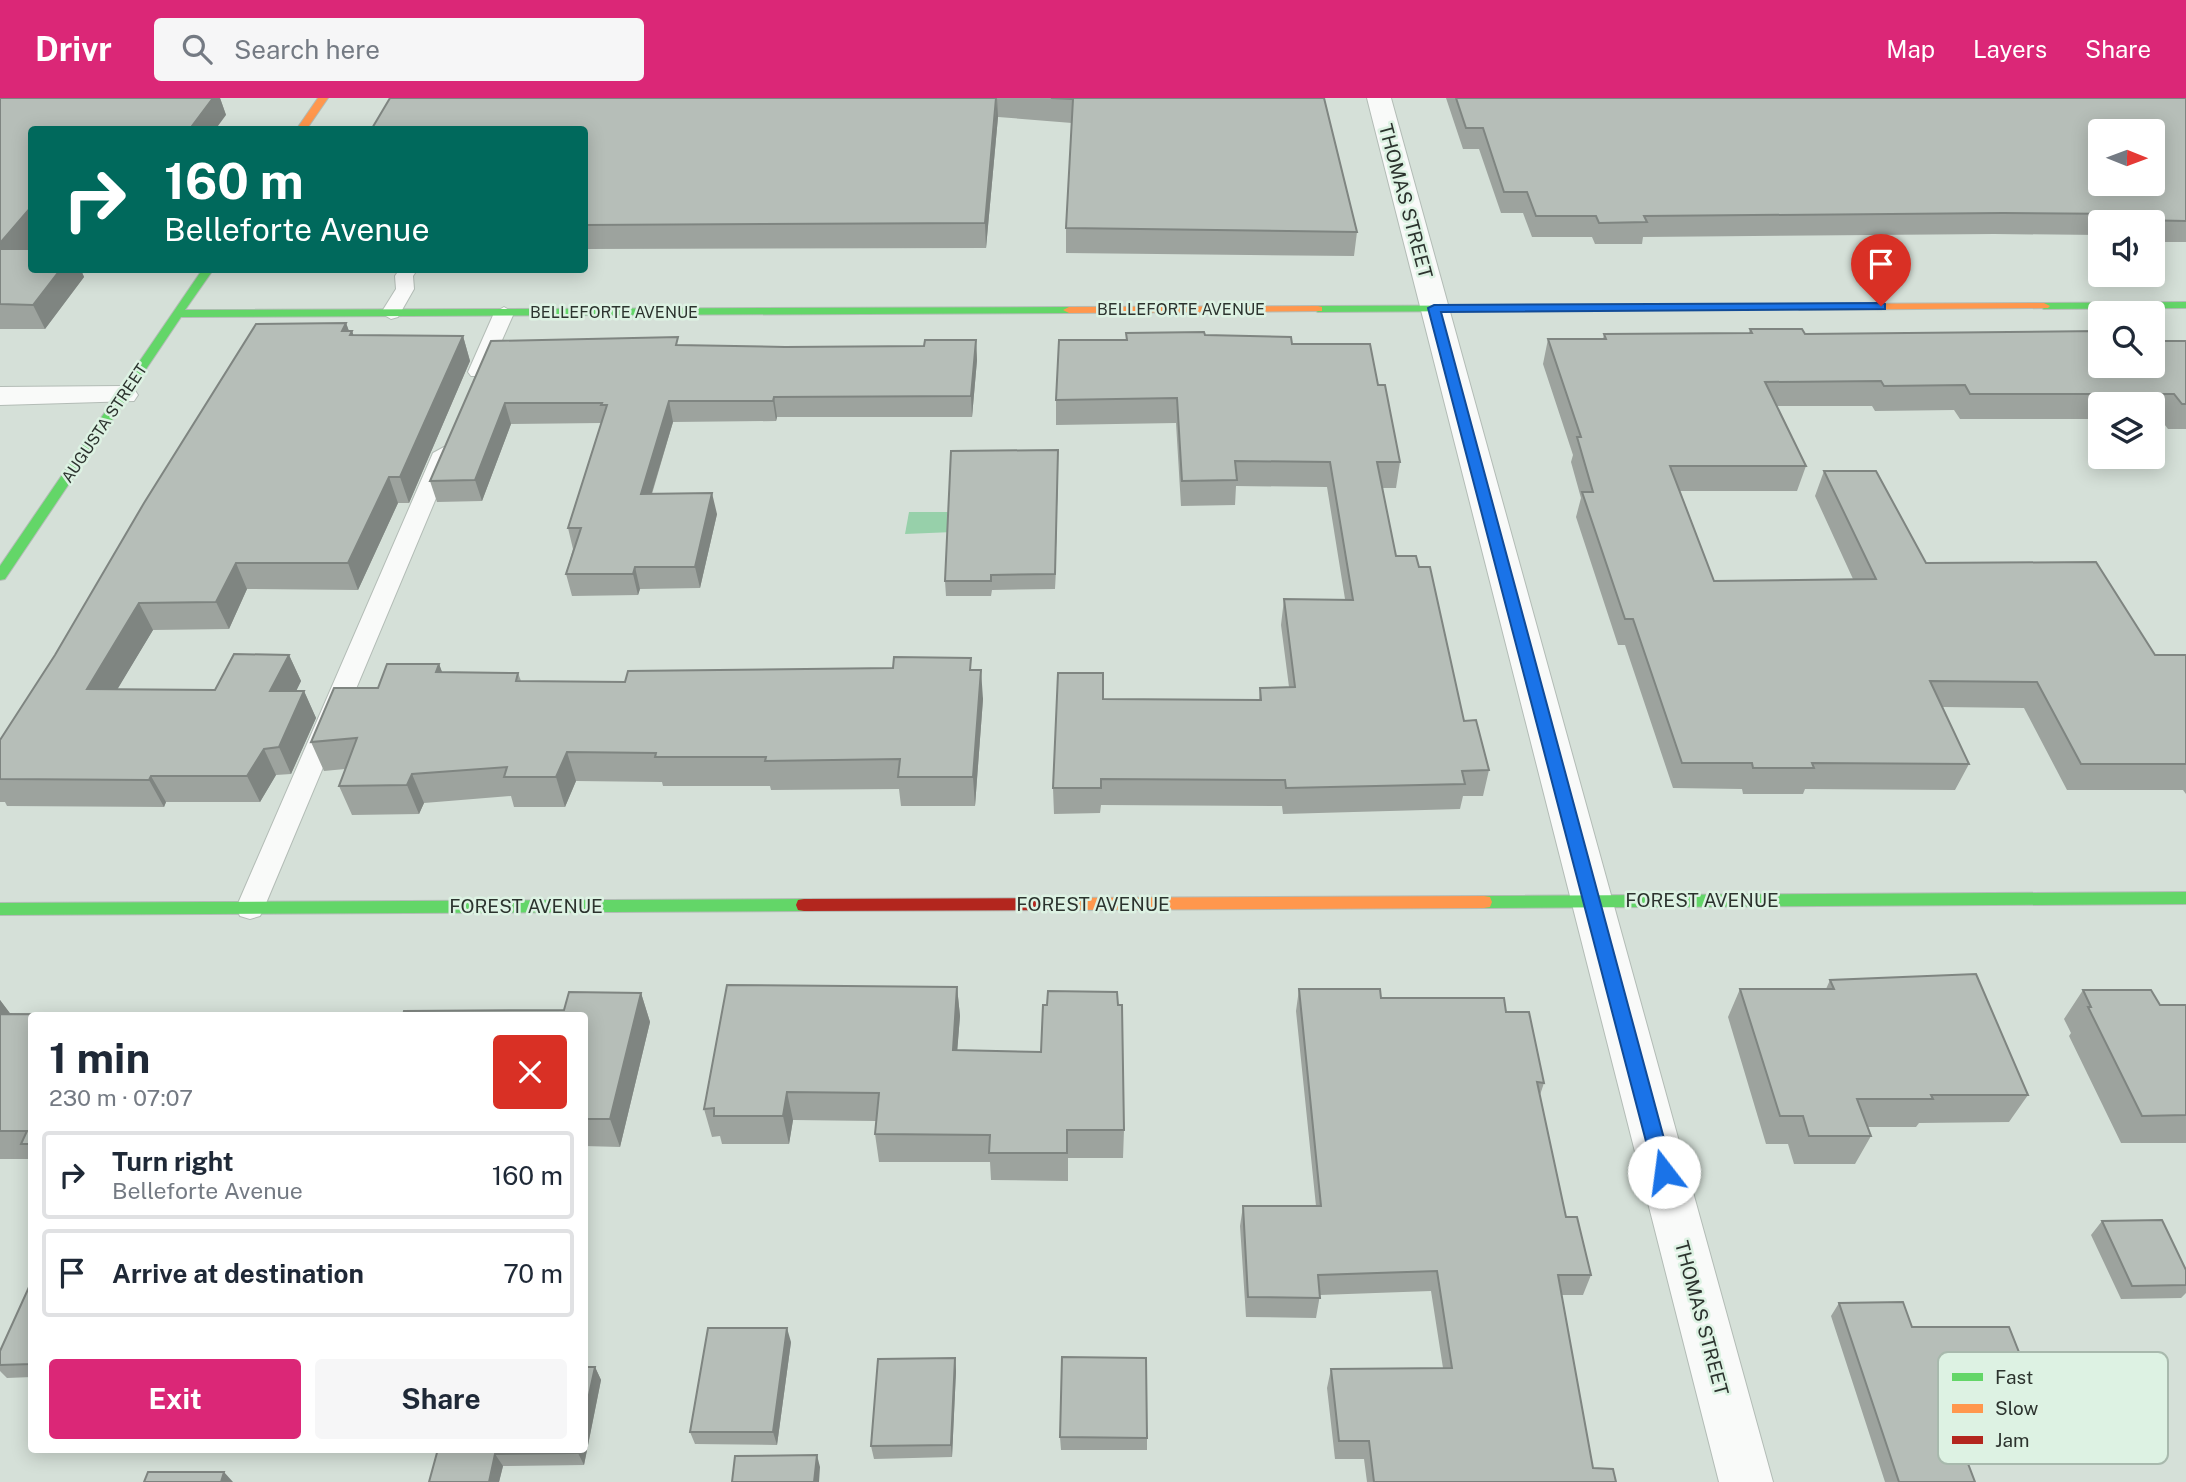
<!DOCTYPE html>
<html lang="en">
<head>
<meta charset="utf-8">
<style>
  :root { --surface:#fff; --page:#f6f6f7; --text:#1f2937; --muted:#747a83; --line:#e0e1e3; --accent:#db2777 }
  body { margin:0; font-family:"Public Sans",sans-serif; background:var(--page); color:var(--text); height:100vh; display:flex; flex-direction:column; font-size:26px; white-space:nowrap }
  * { box-sizing:border-box; margin:0 }
  p { font-size:23px; color:var(--muted) }
  .icon { flex:none; width:38px; height:38px; fill:none; stroke:currentColor; stroke-width:2; stroke-linecap:round; stroke-linejoin:round }
  .map { position:relative; flex:1; overflow:hidden }
  .sheet { position:absolute; left:28px; top:914px; width:560px; height:441px; display:flex; flex-direction:column; background:var(--surface); border-radius:7px; box-shadow:0 4px 18px #0003 }
  .sheet>* { flex:none }
  .banner { position:absolute; left:28px; top:28px; width:560px; height:147px; border-radius:7px; box-shadow:0 4px 18px #0003; background:#00695c; color:#fff; overflow:hidden }
  .needle { width:46px; rotate:91deg }
  .controls { position:absolute; left:2088px; top:21px; display:grid; gap:14px }
  .controls a { display:grid; place-items:center; width:77px; height:77px; border-radius:7px; background:var(--surface); box-shadow:0 4px 18px #0003; font-size:35px }
  .pin { position:absolute; display:grid; place-items:center; width:60px; height:60px; color:#fff; margin:-72px -30px; border-radius:50% 50% 50% 0; rotate:-45deg; box-shadow:0 0 7px #0007 }
  .pin .icon { rotate:45deg }
  .me { position:absolute; width:77px; margin:-38px; rotate:345deg; stroke-linejoin:round; filter:drop-shadow(0 0 5px #0008) }
  .turn { display:flex; align-items:center; gap:24px; height:147px; padding:0 21px; font-size:32px }
  .turn .icon { width:91px; height:91px; stroke-width:2.5 }
  .turn b { display:block; font-size:49px; line-height:60px }
  .round { display:grid; place-items:center; flex:none; width:74px; height:74px; border-radius:7px; background:var(--page) }
  .overview { display:flex; align-items:center; justify-content:space-between; height:119px; padding:0 21px }
  h1 { font-size:42px; font-weight:700; line-height:52px }
  .primary-button { display:flex; gap:14px; margin-top:auto; padding:14px 21px }
  .primary-button a { flex:1; height:80px; border-radius:7px; background:var(--accent); color:#fff; font-size:28px; font-weight:700; line-height:80px; text-align:center }
  .primary-button a+a { background:var(--page); color:var(--text) }
  ul { padding:0; list-style:none }
  li { display:flex; align-items:center; gap:21px; height:88px; margin:0 14px 10px; padding:0 7px; border:4px solid var(--line); border-radius:7px }
  li div { flex:1 }
  li b { display:block; font-size:26px }
  li em { font-style:normal }
  header { display:flex; align-items:center; gap:42px; box-sizing:border-box; height:98px; padding:0 35px; background:var(--accent); color:#fff }
  header strong { font-size:33px }
  nav { display:flex; gap:38px; margin-inline-start:auto; font-size:24px }
  .search { width:490px; height:63px; background:var(--page); display:flex; align-items:center; gap:18px; box-sizing:border-box; padding:0 24px; border-radius:7px; color:var(--muted); font-size:26px }
  .map>svg:first-child { display:block }
</style>
</head>
<body>
<header>
<strong>Drivr</strong>
<div class="search"><svg class="icon" aria-label="search" viewBox="0 0 24 24"><circle cx="10" cy="10" r="6"/><path d="M15 15l6 6"/></svg>Search here</div>
<nav><a>Map</a><a>Layers</a><a>Share</a></nav>
</header>
<div class="map">
<svg width="2186" height="1384" viewBox="0 0 2186 1384">
  <rect width="100%" height="100%" fill="#d5e0d8"/>
  <path fill="#97d0aa" d="M909,414H981L977,433L905,436Z"/>
  <g fill="none" stroke-linecap="round" stroke-linejoin="round">
    <g stroke="#b3bcb6" stroke-width="2">
      <path id="lane" d="M399,172H417L413,178L414,191L398,219L391,221L381,215L396,191L395,178Z
        M504,209L514,215L488,274L485,278H471L468,274L494,215Z
        M444,349L455,355L264,810L260,818L250,821L240,818L236,810L433,355Z"/>
    </g>
    <g stroke="#b3bcb6" stroke-width="2">
      <path id="street" d="M1367,0H1391L1773,1384H1719Z
        M123,288L134,291L138,297L134,303L0,307V289Z"/>
    </g>
    <g stroke="#b3bcb6" stroke-width="2">
      <path id="fast" d="M202,172H213L185,212L1069,209L1075,212L1069,215L181,219L5,481L0,482V468Z
        M2186,204V210L2044,211L2038,208L2044,205Z
        M1800,206L1806,209L1804,211L1318,214L1312,211L1318,208Z
        M2186,794V806L1484,810L1478,809L1476,804L1478,799L1484,798Z
        M804,801L810,802L812,807L810,812L804,813L0,817V805Z"/>
    </g>
    <g stroke="#b3bcb6" stroke-width="2">
      <path id="slow" d="M318,0H328L306,32H296Z
        M2044,205L2050,208L2048,210L1800,212L1794,209L1800,206Z
        M1318,208L1322,209V213L1069,215L1063,212L1069,209Z
        M1484,798L1490,799L1492,804L1490,809L1484,810L1049,812L1043,811L1041,806L1043,801L1049,800Z"/>
    </g>
    <g stroke="#b3bcb6" stroke-width="2">
      <path id="jam" d="M1049,800L1055,801L1057,806L1055,811L1049,812L804,813L798,812L796,807L798,802L804,801Z"/>
    </g>
    <use href="#lane" fill="#f9faf9" fill-rule="evenodd"/>
    <use href="#street" fill="#f9faf9" fill-rule="evenodd"/>
    <use href="#fast" fill="#63d668" fill-rule="evenodd"/>
    <use href="#slow" fill="#ff974d" fill-rule="evenodd"/>
    <use href="#jam" fill="#b3261e" fill-rule="evenodd"/>
  </g>
  <path fill="#9da39e" d="M0,0H220L226,17L32,32L27,151L32,172H81L84,179L45,231H0Z
    M390,0H1324L1357,134L1354,158L1066,155V130L1072,25L998,19L986,150L584,151V32Z
    M1446,0H2186V144H2152V124H2100V137L1994,136L1643,139L1642,146H1595L1592,139H1532L1523,115H1501L1479,51H1463Z
    M346,225L349,233H352L353,237L463,238L470,263L409,405H398L358,492L247,491L229,531L153,532L117,591L215,592L289,557L301,583L296,593H304L316,620L291,676L276,677L260,704H166L164,709L7,708L5,704H0V642Z
    M1750,231L1805,236L2100,268L2186,243V331H2168L2161,322H2152V306H2100V321H1960L1954,312L1875,313L1872,308H1777L1806,368L1797,393H1680L1714,483L1853,481L1815,398L1824,373L1926,465L2155,557H2186V696L2183,692H2067L2024,610L1942,609L1969,666L1955,692L1805,691L1803,696H1743L1742,691L1673,690L1625,547H1618L1576,419L1581,400L1571,364L1573,357L1543,266L1548,241H1603L1604,236L1749,235Z
    M1126,235L1205,237L1292,246L1378,287L1400,364L1396,390H1382L1396,458L1419,469L1464,623L1489,672L1483,698H1463L1460,711L1283,716L1282,708L1101,707L1100,715L1054,716L1053,690L1103,601L1259,602L1260,590L1289,589L1281,527L1284,501H1345L1327,389L1236,388L1235,407L1181,408L1176,325L1056,327V302L1126,242Z
    M976,242L977,262L972,319H777L776,323L673,324L652,396L717,416L700,490L640,491L638,497L572,498L566,476L573,451L568,430L601,325L511,326L482,403L437,404L430,383L491,243L785,249L924,248Z
    M1058,367L1055,491L992,492L991,498H946L945,483Z
    M971,560V572L983,601L975,708H901L899,691L771,692L770,688H663L662,684L576,683L565,709H514L511,698L424,705L419,716L352,717L339,688L345,671L324,673L311,644L378,590L439,566L442,574L518,575L521,583L625,584L893,570Z
    M1830,882L2028,997L2009,1024L1919,1025L1916,1029H1867L1871,1038L1855,1066H1794L1788,1046H1766L1728,919L1740,891H1826Z
    M957,889L960,918L957,953L1041,954L1047,907L1124,1032L1123,1060H1068V1083L991,1082L990,1064H879L875,1036L876,1023L793,1022L789,1046H722L720,1038L712,1039L704,1011Z
    M1299,891L1506,914L1544,985L1540,997L1566,1119L1591,1177L1583,1197H1561L1593,1370L1616,1384H1367L1364,1361H1335L1327,1290L1331,1271L1443,1270L1431,1193L1320,1197L1316,1220L1246,1219L1240,1128L1243,1108H1316L1296,913Z
    M2083,892L2160,907H2186V1045H2121L2069,938L2071,935L2064,921Z
    M641,895L650,924L620,1049L584,1048V917H32V1061H0V902L10,916L403,917L564,912Z
    M2102,1123L2186,1172V1195L2181,1200L2121,1201L2091,1137Z
    M32,1189V1279L7,1280L0,1273V1253Z
    M1839,1205L1912,1229L2039,1305L2027,1318H1950L1975,1384H1885L1831,1218Z
    M791,1244L777,1347L695,1346L690,1334Z
    M955,1260L956,1273L952,1359L874,1361L871,1348Z
    M595,1269L601,1282L584,1367L503,1368L499,1384H429Z
    M1060,1339L1147,1340V1352H1061Z"/>
  <path fill="#7f8581" d="M212,0H220L226,17L215,32H189Z
    M997,0L998,19L986,150L985,125Z
    M32,108V145L7,175L0,162V145Z
    M60,172H81L84,179L45,231L33,207Z
    M346,225L350,236L352,233L361,258L342,233Z
    M463,238L470,263L409,405L400,379Z
    M976,242L977,262L972,319L971,298Z
    M774,299L777,319L776,323L773,303Z
    M669,303L673,324L645,417L641,396Z
    M505,305L511,326L482,403L475,382Z
    M1058,352V367L1055,491V476Z
    M389,379L398,405L358,492L348,465Z
    M712,395L717,416L700,490L695,469Z
    M236,465L247,491L229,531L216,504Z
    M635,469L640,491L638,497L633,476Z
    M139,505L153,532L102,617L87,591Z
    M289,557L301,583L283,620L270,593Z
    M439,566L450,595L436,574Z
    M981,572L983,601L975,708L973,679Z
    M304,593L316,620L291,676L279,649Z
    M264,651L276,677L260,704L247,678Z
    M567,654L576,683L565,709L556,679Z
    M412,676L424,705L419,716L407,687Z
    M151,678L166,704L164,709L149,682Z
    M957,889L960,918L955,981L953,952Z
    M641,895L650,924L620,1049L610,1021Z
    M0,902L19,927L0,930Z
    M787,994L793,1022L789,1046L783,1018Z
    M787,1230L791,1244L777,1347L773,1334Z
    M955,1260L956,1273L952,1359L951,1347Z
    M595,1269L601,1282L584,1367L578,1355V1351H584V1320Z
    M495,1356L503,1368L499,1384H489Z
    M817,1357L820,1369L819,1384H814Z
    M224,1374L233,1384H221Z"/>
  <path fill="#b6beb8" stroke="#7f8581" stroke-width="2" fill-rule="evenodd" d="M0,0H213L189,32H32V108L0,145Z
    M390,0H996L985,125L584,127V32H371Z
    M1051,0H1324L1357,134L1066,130L1073,1Z
    M1456,0H2186V123L2134,122L2128,116L2003,115L1644,118L1647,124L1599,125L1596,118H1536L1527,94H1504L1483,30H1466ZM2100,33H2152V86H2100Z
    M0,151H32V172H60L33,207L0,206Z
    M346,225L342,233H352L350,237L463,238L400,379H389L348,465H236L216,504L139,505L87,591L215,592L234,556L289,557L270,593H304L279,649L264,651L247,678H151L149,682L0,681V642L55,557L144,405L256,226Z
    M1750,231H1802L1805,236L2100,233V268H2152V243H2186V306H2182L2174,296H1970L1965,287L1884,288L1881,283L1765,284L1806,368H1670L1714,483L1876,481L1824,373H1876L1926,465L2096,464L2155,557H2186V666H2081L2037,584L1930,583L1969,666L1812,665L1814,670H1753L1752,665H1682L1633,521H1625L1582,394H1593L1577,339H1581L1548,241H1606L1604,236L1752,235Z
    M1204,234L1205,237L1291,239L1292,246H1370L1378,287H1385L1400,364H1377L1396,458H1416L1419,469H1430L1464,623L1476,622L1489,672L1462,673L1465,686L1286,690L1285,682L1101,681V690H1053L1058,575H1103V601L1261,602L1260,590L1295,589L1284,501L1353,502L1330,364L1235,363L1237,382L1182,383L1177,300L1056,302L1059,242H1127L1126,235Z
    M678,239L676,247L785,249L924,248L925,242H976L971,298L774,299L773,303H669L641,396L712,395L695,469H635L633,476H566L581,430H568L607,307H601L602,305H505L475,382L430,383L491,243Z
    M1058,352L1055,476L991,477V483H945L951,353Z
    M894,559L971,560L970,572H981L973,679H898L900,661L765,663L766,659H655L656,655L567,654L556,679H504L507,669L412,676L407,687L339,688L357,640L311,644L334,590H378L387,566H439L436,574L518,575L516,583L625,584L628,573L893,570Z
    M1976,876L2028,997H1931L1933,1001H1857L1871,1038H1809L1803,1018H1780L1740,891H1834L1830,882Z
    M727,887L957,889L953,952L1041,954L1043,907H1047L1048,893L1117,894L1118,907H1122L1124,1032H1067V1055H989L990,1037L875,1036L879,995L787,994L783,1018H714V1010L704,1011Z
    M1299,891H1380L1381,900H1504L1506,914H1529L1544,985L1537,984L1566,1119H1577L1591,1177H1558L1593,1370L1613,1371L1616,1384H1374L1369,1343H1339L1331,1271L1452,1270L1437,1173L1318,1177L1320,1200L1248,1199L1243,1108H1321Z
    M2083,892H2151L2160,907H2186V1017L2142,1018L2088,909H2091Z
    M569,894L641,895L610,1021H584V917H32V1046H21L27,1033H0V916L403,917L404,913L564,912Z
    M2162,1122L2186,1172V1187L2132,1188L2102,1123Z
    M29,1189H32V1266L0,1267V1253Z
    M1903,1204L1912,1229H2009L2039,1305H1945L1975,1384H1899L1839,1205Z
    M708,1230H787L773,1334H690Z
    M1062,1259L1146,1260L1147,1340L1060,1339Z
    M955,1260L951,1347L871,1348L878,1261Z
    M584,1269H595L584,1320Z
    M438,1351H578V1355L495,1356L489,1384H429Z
    M817,1357L814,1384H732L735,1358Z
    M148,1374H224L221,1384H144Z"/>
  <path fill="#1a73e8" stroke="#114b97" stroke-width="2" d="M1881,205L1885,206V211L1441,214L1673,1074L1670,1080L1664,1082L1657,1080L1654,1074L1428,210L1434,207Z"/>
  <g text-anchor="middle" stroke-width="5" stroke-linejoin="round" paint-order="stroke">
    <g font-size="16" fill="#2c332e" stroke="#ddf2e3">
      <text x="1181" y="217">BELLEFORTE AVENUE</text>
      <text x="614" y="220">BELLEFORTE AVENUE</text>
      <text transform="translate(104 325) rotate(-56)" y="6">AUGUSTA STREET</text>
    </g>
    <g font-size="19" fill="#2c332e" stroke="#ddf2e3">
      <text transform="translate(1406 103) rotate(75)" y="7">THOMAS STREET</text>
      <text x="1702" y="809">FOREST AVENUE</text>
      <text x="1093" y="813">FOREST AVENUE</text>
      <text x="526" y="815">FOREST AVENUE</text>
      <text transform="translate(1702 1220) rotate(75)" y="7">THOMAS STREET</text>
    </g>
  </g>
  <rect x="1938" y="1254" width="230" height="112" rx="10" fill="#ddf2e3" stroke="#a8b9ad" stroke-width="2"/>
  <rect x="1952" y="1275" width="31" height="8" fill="#63d668"/>
  <rect x="1952" y="1306" width="31" height="9" fill="#ff974d"/>
  <rect x="1952" y="1338" width="31" height="8" fill="#b3261e"/>
  <g font-size="19" fill="#2c332e">
    <text x="1995" y="1286">Fast</text>
    <text x="1995" y="1317">Slow</text>
    <text x="1995" y="1349">Jam</text>
  </g>
</svg>
<div class="controls">
<a><svg class="needle" viewBox="-14 -14 28 28"><path d="M0-13l5 13h-10z" fill="#e53935"/><path d="M0 13l5-13h-10z" fill="#747a83"/></svg></a>
<a><svg class="icon" aria-label="sound" viewBox="0 0 24 24"><path d="M4 9h4l5-4v14l-5-4H4zM17 9q2 3 0 6"/></svg></a>
<a><svg class="icon" aria-label="search" viewBox="0 0 24 24"><circle cx="10" cy="10" r="6"/><path d="M15 15l6 6"/></svg></a>
<a><svg class="icon" aria-label="layers" viewBox="0 0 24 24"><path d="M12 4l9 5-9 5-9-5zM3 14l9 5 9-5"/></svg></a>
</div>
<div class="pin" style="left:1881px;top:208px;background:#d93025"><svg class="icon" aria-label="arrive" viewBox="0 0 24 24"><path d="M6 21V4h12l-3 4 3 4H6"/></svg></div>
<svg class="me" style="left:1664px;top:1074px" viewBox="-20 -20 40 40"><circle r="19" fill="#fff"/><path d="M0-13L10 11 0 6-10 11z" fill="#1a73e8"/></svg>
<div class="banner">
<div class="turn"><svg class="icon" aria-label="right" viewBox="0 0 24 24"><path d="M7 20v-9h11M14 6l5 5-5 5"/></svg><div><b>160 m</b>Belleforte Avenue</div></div>
</div>
<section class="sheet">
<div class="overview"><div><h1>1 min</h1><p>230 m · 07:07</p></div><a class="round" style="background:#d93025;color:#fff"><svg class="icon" aria-label="close" viewBox="0 0 24 24"><path d="M6 6l12 12M18 6L6 18"/></svg></a></div>
<ul>
<li><svg class="icon" aria-label="right" viewBox="0 0 24 24"><path d="M7 20v-9h11M14 6l5 5-5 5"/></svg><div><b>Turn right</b><p>Belleforte Avenue</p></div><em>160 m</em></li>
<li><svg class="icon" aria-label="arrive" viewBox="0 0 24 24"><path d="M6 21V4h12l-3 4 3 4H6"/></svg><div><b>Arrive at destination</b></div><em>70 m</em></li>
</ul>
<div class="primary-button"><a>Exit</a><a>Share</a></div>
</section>
</div>
</body>
</html>
